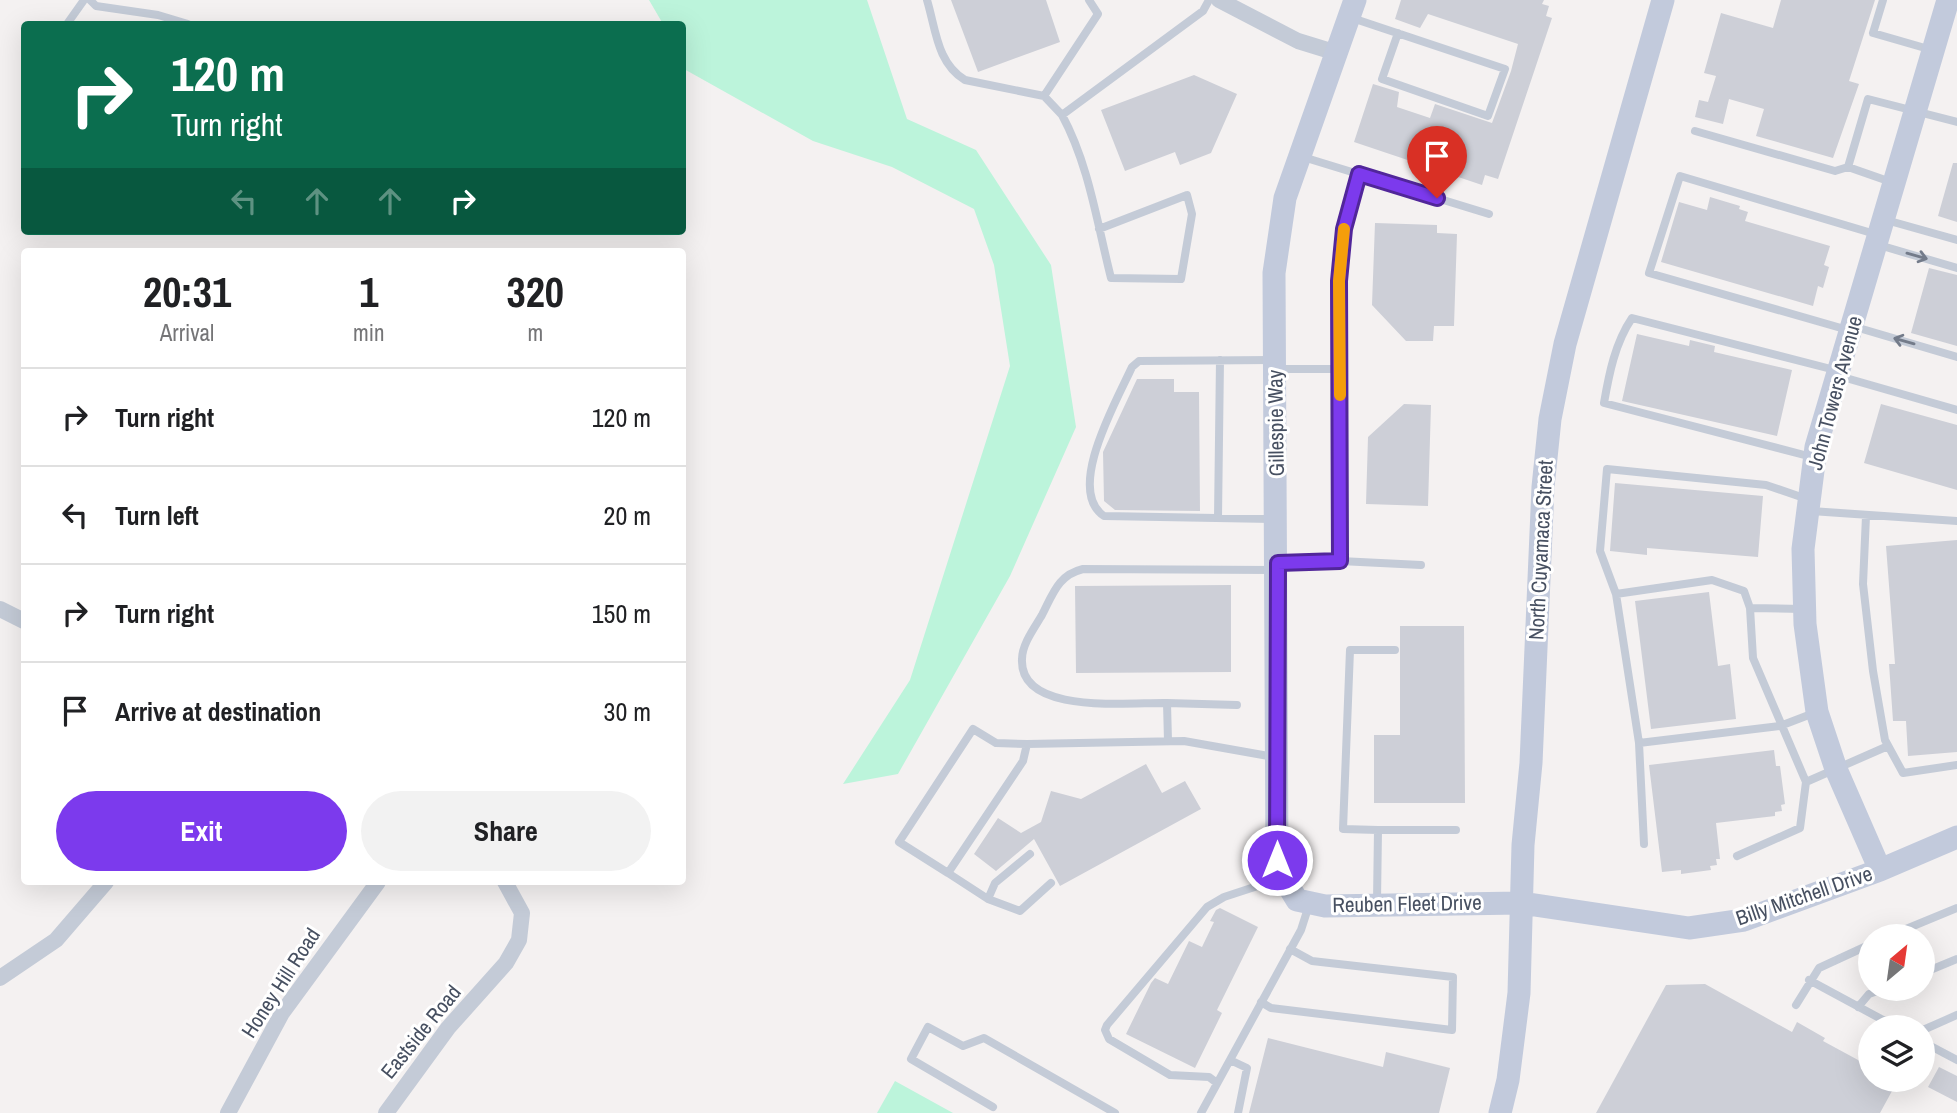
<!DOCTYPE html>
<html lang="en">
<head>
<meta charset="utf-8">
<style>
  :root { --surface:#fff; --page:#f2f2f2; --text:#202124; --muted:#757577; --line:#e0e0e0; --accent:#7c3aed }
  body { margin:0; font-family:"Archivo Narrow",sans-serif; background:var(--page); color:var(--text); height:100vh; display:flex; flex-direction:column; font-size:26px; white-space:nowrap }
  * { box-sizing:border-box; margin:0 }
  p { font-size:23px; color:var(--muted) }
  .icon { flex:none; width:38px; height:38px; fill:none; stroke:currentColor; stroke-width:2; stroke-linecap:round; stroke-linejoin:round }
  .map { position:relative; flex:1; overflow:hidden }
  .sheet { position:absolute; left:21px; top:248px; width:665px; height:637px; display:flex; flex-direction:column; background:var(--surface); border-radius:7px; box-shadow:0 7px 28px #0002 }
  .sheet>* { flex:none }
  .guide { position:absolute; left:21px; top:21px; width:665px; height:214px; border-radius:7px; box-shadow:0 7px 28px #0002; background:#0b6e4f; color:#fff; overflow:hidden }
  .needle { width:46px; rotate:29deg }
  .tools { position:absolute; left:1858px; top:924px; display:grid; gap:14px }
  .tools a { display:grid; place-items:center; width:77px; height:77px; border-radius:50%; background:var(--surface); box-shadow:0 7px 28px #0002; font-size:35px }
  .pin { position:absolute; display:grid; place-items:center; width:60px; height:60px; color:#fff; margin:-72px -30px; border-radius:50% 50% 50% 0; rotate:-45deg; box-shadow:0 0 7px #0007 }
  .pin .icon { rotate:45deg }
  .me { position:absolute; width:77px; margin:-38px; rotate:0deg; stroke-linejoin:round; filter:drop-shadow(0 0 5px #0008) }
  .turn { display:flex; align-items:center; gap:24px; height:147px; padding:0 35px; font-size:32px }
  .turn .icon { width:91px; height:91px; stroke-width:2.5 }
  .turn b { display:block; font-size:49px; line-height:60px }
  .lanes { display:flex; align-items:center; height:66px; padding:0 35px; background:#0003; justify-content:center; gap:35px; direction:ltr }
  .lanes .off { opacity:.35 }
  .eta { display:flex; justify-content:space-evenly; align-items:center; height:119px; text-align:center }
  .eta b { font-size:42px; font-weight:700; line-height:49px }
  .action { display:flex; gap:14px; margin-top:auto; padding:14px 35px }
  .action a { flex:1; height:80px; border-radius:42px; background:var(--accent); color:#fff; font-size:28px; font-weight:700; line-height:80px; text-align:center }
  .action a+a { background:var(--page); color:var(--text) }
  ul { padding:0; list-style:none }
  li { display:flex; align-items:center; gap:21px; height:98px; padding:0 35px; border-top:2px solid var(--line) }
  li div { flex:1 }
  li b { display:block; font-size:26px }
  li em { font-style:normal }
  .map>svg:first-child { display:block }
</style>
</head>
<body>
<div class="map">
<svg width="1957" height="1113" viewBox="0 0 1957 1113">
  <rect width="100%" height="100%" fill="#f4f1f1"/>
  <path fill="#bcf4db" d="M649,0H867L907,119L976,150L1051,265L1076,427L1010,576L898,774L843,784L910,680L1010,366L994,265L974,209L892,167L813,141L684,69L682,24H663Z
    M895,1081L953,1113H877Z"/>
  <path fill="#cdcfd7" d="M951,0H1046L1060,42L978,72Z
    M1401,0H1544L1542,4L1549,6L1546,16L1552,18L1498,179L1485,175L1482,185L1354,142L1373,84L1399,92L1397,107L1430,118L1435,104L1492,123L1511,71L1518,44L1428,14L1420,28L1395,19Z
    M1781,0H1875L1849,81L1859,84L1833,158L1756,136L1764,109L1729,99L1723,124L1695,117L1699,100L1708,102L1716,76L1704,73L1721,13L1773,28Z
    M1194,75L1237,94L1211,153L1180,165L1175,152L1125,171L1101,110Z
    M1953,163H1957V222L1938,216Z
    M1710,197L1740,206L1739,209L1748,212L1745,221L1830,246L1824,265L1829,267L1823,288L1818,286L1813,306L1661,262L1679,202L1707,210Z
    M1375,223L1437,225V233L1457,234L1454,326H1434L1433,341H1406L1372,305Z
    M1929,268L1957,275V346L1911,333Z
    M1637,334L1689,346L1690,340L1715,346L1714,352L1792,370L1777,436L1622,401Z
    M1137,379H1174V392H1199L1200,511L1115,510L1104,501L1103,452Z
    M1404,404L1431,405L1428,506L1366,504L1368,437Z
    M1881,404L1957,425V490L1864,463Z
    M1615,483L1763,496L1758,557L1647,548V555L1610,551Z
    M1957,540V752L1908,756L1906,721H1893L1889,664H1895L1886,546Z
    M1231,585V672L1076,673L1075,586Z
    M1709,592L1718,666L1730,664L1736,719L1651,729L1635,601Z
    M1400,626H1464L1465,803H1374V735H1400Z
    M1774,750L1776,766H1780L1785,804L1781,805L1782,811L1775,812V816L1716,823L1720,859H1716L1717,865L1710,866L1711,870L1681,874V870L1662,872L1649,765Z
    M1146,764L1162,793L1185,781L1201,809L1060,886L1034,839L996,871L974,854L998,818L1021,833L1041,822L1051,791L1081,799Z
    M1220,908L1258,927L1217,1010L1222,1013L1195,1068L1126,1034L1151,983L1155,978L1168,984L1189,941L1202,947L1214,922L1210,921L1216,910Z
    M1705,984L1792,1032L1797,1022L1825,1038L1823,1041L1871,1067V1080H1898L1880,1113H1596L1666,985Z
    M1268,1038L1383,1067L1386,1052L1450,1068L1439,1113H1249Z
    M1939,1067L1957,1076V1102L1928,1087Z"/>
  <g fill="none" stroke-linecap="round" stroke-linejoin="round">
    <path stroke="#c4cbd7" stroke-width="8" d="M90,0L96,6L158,15L188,24
      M927,0C936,30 937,63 965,80L1044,96L1062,115L1203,11L1209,0
      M1883,0L1873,33L1932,50
      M1352,18L1505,69L1488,116L1382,79L1398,33
      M67,24L84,0
      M1044,96L1098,14L1089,0
      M1062,115C1089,165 1097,223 1111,278L1181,279L1192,214L1187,195L1099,229
      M1695,131L1835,171L1848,167L1891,182
      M1303,157L1489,214
      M1848,167L1868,99L1957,122
      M1886,220L1957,240
      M1879,245L1957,268
      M1852,326L1957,357
      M1848,330L1649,273L1680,176L1875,234
      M1272,360L1139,361L1132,367C1117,400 1065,490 1104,516L1275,519
      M1278,369H1340
      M1839,376L1957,410
      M1812,457L1604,403C1609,374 1615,343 1632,318L1835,370
      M1811,511L1957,521
      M1866,516L1863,584L1873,671L1885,740L1903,773L1957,765
      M1218,518L1220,360
      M1340,561L1339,281L1344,229L1358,174
      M1278,563L1340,561L1421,565
      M1616,594L1712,580L1744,591L1750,608L1753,658L1806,782
      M1750,608L1803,609
      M1167,703C1131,702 1019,716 1022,659C1022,644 1035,627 1042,615C1053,594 1058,575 1083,569L1274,570
      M1168,741L1167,703L1237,705
      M1639,743L1780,726L1814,713
      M1378,830L1343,829L1350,650H1395
      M1644,844L1639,743L1616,594L1600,551L1607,469L1766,485L1807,499
      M1737,856L1800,828L1806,782L1888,746
      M948,873L899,842L973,729L996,743L1027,744
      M1051,883L1020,911L988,899L948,873L1023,761L1027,744L1184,741L1274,757
      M988,899L995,883L1030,854
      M1377,901L1378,830H1456
      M1889,936L1957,908
      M1923,973L1957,959
      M1809,980L1896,1027
      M1261,1002L1271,1008L1452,1030L1453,977L1312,961L1290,949
      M1796,1005L1819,968L1871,944
      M1858,1007L1869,994L1883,989
      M1923,1030L1957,1015
      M1923,1042L1957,1060
      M1230,1060L1247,1068L1238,1113
      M1217,1083L1209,1077L1170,1075L1109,1039L1105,1030L1107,1025L1207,907L1224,897L1282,878
      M993,1107L911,1059L928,1027L963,1046L984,1038L1115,1113
      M1201,1113L1301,930L1309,905"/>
    <path stroke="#c4cbd7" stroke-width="16" d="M1219,0L1298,41L1337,53
      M0,609L24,621
      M0,978L56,940L106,882
      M228,1113L282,1013L378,882
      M386,1113L448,1028L506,963L519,940L522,913L505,882"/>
    <path stroke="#c2cadc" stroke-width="23" d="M1355,0L1285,198L1274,273L1277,860L1280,872L1297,900L1325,906L1521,903L1689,928L1744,920L1880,870L1957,837
      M1880,870L1836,769L1817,712L1805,624L1803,549L1816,447L1948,0
      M1500,1113L1508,1080L1519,993L1523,845L1531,763L1543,487L1550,419L1565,344L1663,0"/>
  </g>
  <defs><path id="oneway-shaft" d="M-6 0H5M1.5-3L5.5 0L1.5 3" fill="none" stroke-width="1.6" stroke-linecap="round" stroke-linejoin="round" transform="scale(1.75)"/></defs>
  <g stroke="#737b8a">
    <use href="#oneway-shaft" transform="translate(1917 256) rotate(16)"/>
    <use href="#oneway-shaft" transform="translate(1904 341) rotate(-164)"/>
  </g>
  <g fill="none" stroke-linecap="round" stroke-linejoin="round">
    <g stroke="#51269a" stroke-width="18">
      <path id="route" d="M1277,860L1278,563L1340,561L1339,281L1344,229L1359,174L1437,198"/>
    </g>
    <use href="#route" stroke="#7c3aed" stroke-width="12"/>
    <path stroke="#f59e0b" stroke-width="12" d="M1340,395L1339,281L1344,229"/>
  </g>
  <g text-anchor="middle" stroke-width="6" stroke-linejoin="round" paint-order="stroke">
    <g font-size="21" fill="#475061" stroke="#fff">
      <text transform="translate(1835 393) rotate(-75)" y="7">John Towers Avenue</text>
      <text transform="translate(1276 423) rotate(-91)" y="7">Gillespie Way</text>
      <text transform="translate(1541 550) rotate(-87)" y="7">North Cuyamaca Street</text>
      <text transform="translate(1804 896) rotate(-19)" y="7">Billy Mitchell Drive</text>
      <text transform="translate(1407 904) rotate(-1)" y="7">Reuben Fleet Drive</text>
      <text transform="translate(281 983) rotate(-57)" y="7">Honey Hill Road</text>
      <text transform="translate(421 1032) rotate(-51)" y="7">Eastside Road</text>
    </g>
  </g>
</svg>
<div class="tools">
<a><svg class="needle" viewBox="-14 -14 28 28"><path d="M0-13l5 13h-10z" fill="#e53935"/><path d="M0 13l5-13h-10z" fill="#757577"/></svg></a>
<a><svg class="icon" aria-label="layers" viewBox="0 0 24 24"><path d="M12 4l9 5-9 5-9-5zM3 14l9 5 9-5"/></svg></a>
</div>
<div class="pin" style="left:1437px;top:198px;background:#d93025"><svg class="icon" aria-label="arrive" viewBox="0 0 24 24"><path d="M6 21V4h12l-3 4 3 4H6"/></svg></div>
<svg class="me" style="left:1277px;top:860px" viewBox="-20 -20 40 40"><circle r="17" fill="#7c3aed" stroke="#fff" stroke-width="3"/><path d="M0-11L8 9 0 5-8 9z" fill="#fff"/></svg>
<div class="guide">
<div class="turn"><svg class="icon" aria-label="right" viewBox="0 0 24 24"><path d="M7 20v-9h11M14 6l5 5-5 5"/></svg><div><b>120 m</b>Turn right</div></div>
<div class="lanes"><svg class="icon off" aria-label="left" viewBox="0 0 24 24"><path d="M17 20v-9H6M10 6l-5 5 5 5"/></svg><svg class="icon off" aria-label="ahead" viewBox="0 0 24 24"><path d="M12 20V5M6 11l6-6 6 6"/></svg><svg class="icon off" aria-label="ahead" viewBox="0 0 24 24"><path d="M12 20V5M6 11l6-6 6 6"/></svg><svg class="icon" aria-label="right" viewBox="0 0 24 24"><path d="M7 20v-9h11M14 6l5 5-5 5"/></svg></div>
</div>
<section class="sheet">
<div class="eta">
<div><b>20:31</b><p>Arrival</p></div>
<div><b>1</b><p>min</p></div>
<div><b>320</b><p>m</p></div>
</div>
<ul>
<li><svg class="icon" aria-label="right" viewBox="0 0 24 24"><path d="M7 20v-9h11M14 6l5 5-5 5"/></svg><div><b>Turn right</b></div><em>120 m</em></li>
<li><svg class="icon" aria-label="left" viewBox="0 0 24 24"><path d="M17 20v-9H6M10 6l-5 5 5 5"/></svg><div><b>Turn left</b></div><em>20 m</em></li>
<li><svg class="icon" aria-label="right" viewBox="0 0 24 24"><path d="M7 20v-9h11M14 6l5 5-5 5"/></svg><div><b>Turn right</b></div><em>150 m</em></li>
<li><svg class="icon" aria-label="arrive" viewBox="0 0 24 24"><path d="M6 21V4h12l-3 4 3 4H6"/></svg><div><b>Arrive at destination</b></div><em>30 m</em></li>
</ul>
<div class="action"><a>Exit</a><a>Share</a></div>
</section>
</div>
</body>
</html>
